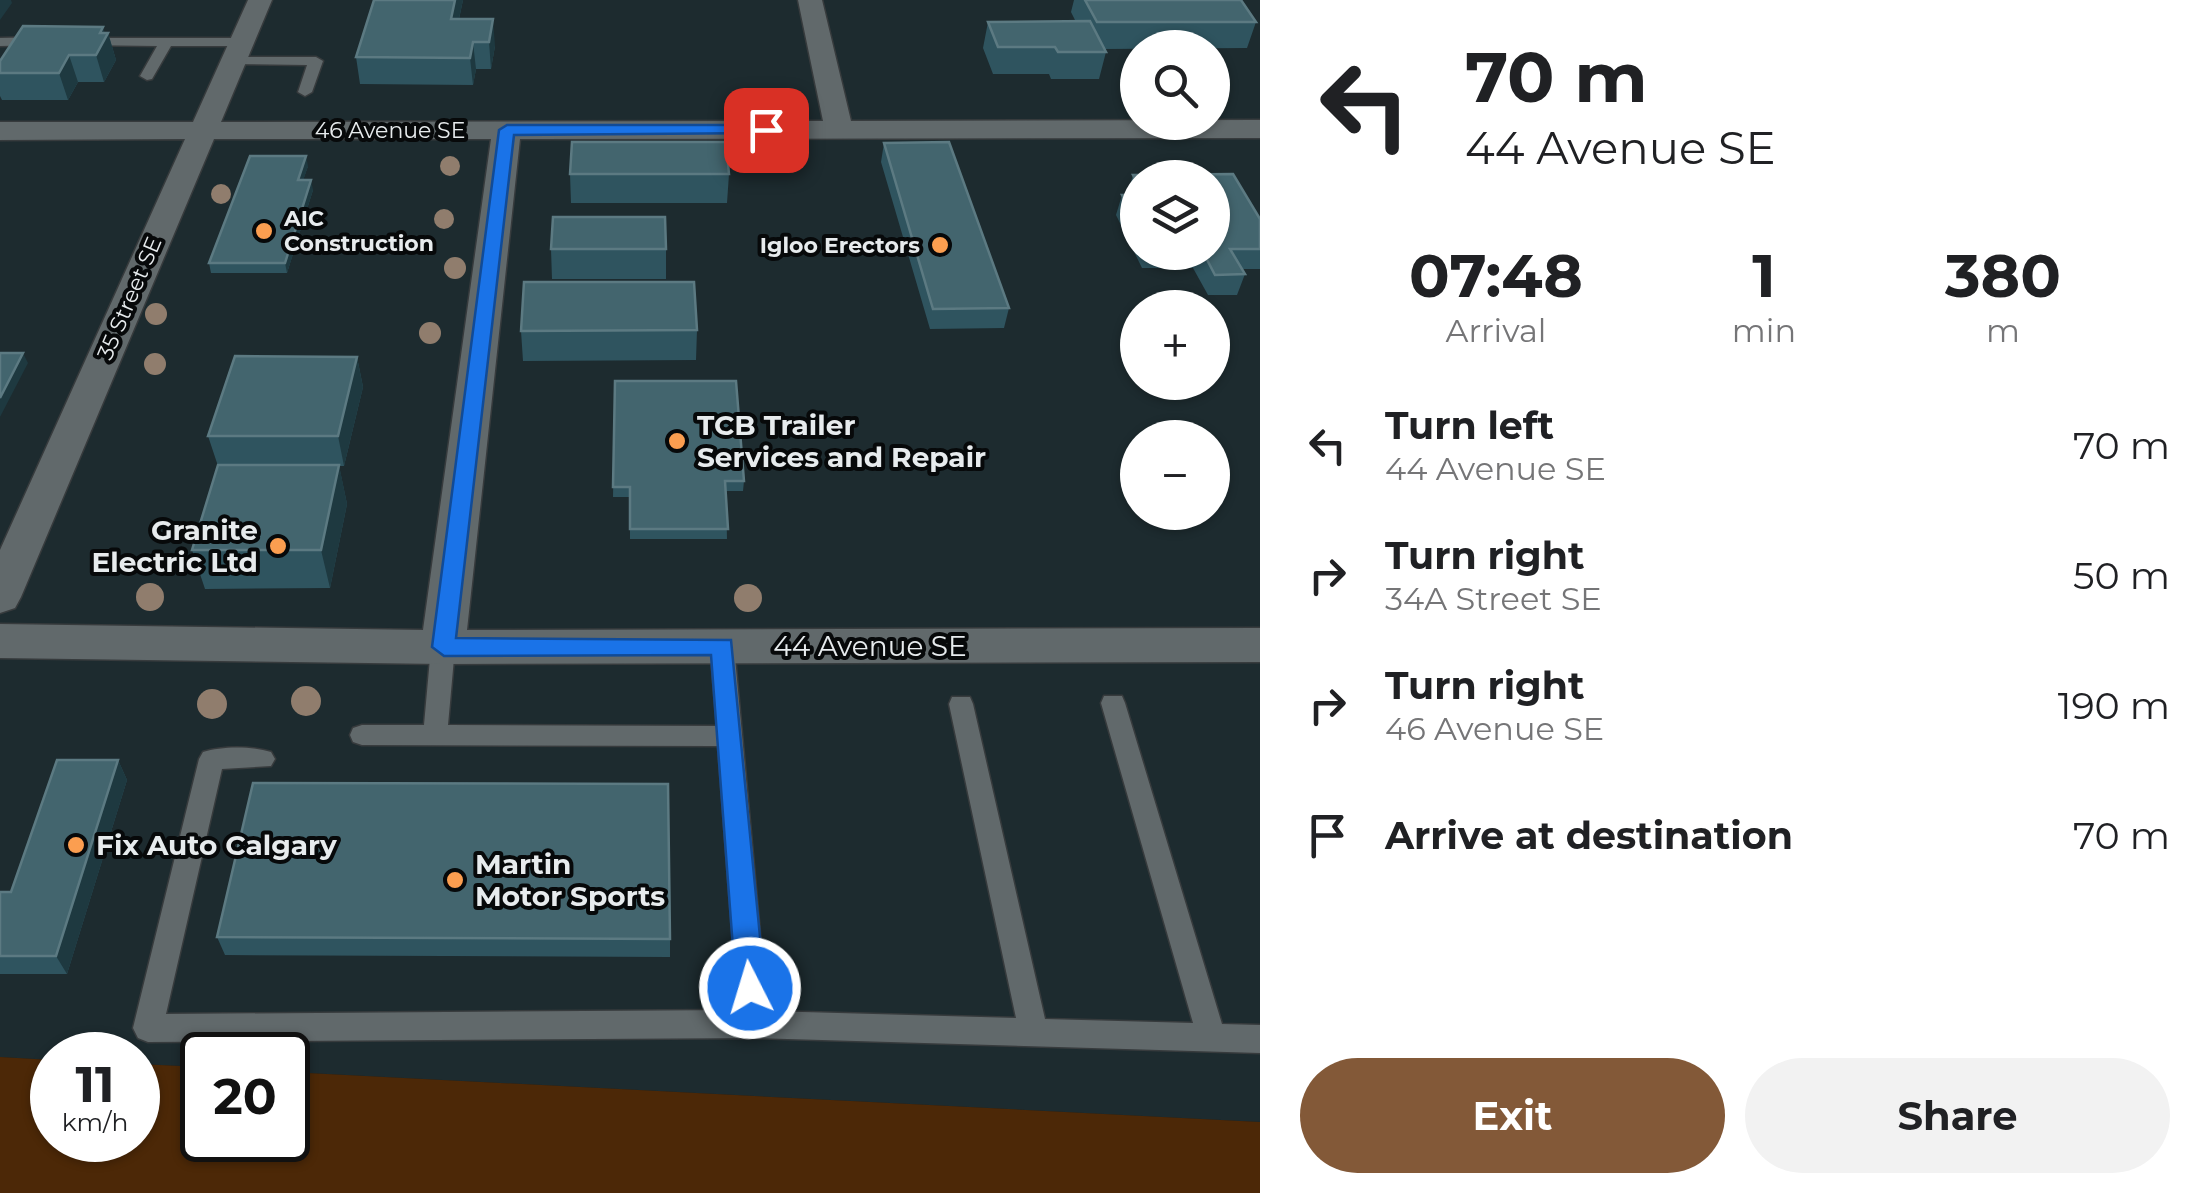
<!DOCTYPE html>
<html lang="en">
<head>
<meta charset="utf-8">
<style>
  :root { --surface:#fff; --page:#f2f2f2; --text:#202124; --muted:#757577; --accent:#835938 }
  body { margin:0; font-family:Montserrat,sans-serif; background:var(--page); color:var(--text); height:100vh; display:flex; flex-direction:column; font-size:38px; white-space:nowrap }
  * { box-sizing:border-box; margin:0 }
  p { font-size:32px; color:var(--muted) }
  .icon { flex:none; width:55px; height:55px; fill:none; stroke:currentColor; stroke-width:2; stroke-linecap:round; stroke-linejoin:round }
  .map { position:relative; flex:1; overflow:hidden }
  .drawer { display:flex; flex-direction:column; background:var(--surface); width:950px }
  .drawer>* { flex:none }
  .hud { background:#fff; color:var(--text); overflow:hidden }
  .fabs { position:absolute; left:1120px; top:30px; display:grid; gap:20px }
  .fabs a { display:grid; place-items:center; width:110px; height:110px; border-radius:50%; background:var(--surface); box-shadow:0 2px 8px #0004; font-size:50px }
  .speed { position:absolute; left:30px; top:1032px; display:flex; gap:20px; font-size:50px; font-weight:700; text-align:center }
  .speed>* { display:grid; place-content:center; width:130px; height:130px; border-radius:50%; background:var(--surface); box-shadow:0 2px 8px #0004; line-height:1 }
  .speed small { font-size:25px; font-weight:400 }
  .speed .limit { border:5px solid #111; border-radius:15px; background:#fff; color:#111 }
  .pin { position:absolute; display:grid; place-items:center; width:85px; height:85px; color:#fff; margin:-42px; border-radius:20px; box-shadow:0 5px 15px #0006 }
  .me { position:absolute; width:110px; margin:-55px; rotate:355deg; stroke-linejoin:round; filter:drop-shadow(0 0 8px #0008) }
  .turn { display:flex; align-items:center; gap:35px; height:210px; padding:0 40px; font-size:45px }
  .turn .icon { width:130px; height:130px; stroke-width:2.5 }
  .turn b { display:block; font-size:70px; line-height:85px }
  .eta { display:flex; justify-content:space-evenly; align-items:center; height:170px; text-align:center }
  .eta b { font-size:60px; font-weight:700; line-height:70px }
  .cta { display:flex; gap:20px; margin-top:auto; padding:20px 40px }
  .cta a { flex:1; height:115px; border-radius:60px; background:var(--accent); color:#fff; font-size:40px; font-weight:700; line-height:115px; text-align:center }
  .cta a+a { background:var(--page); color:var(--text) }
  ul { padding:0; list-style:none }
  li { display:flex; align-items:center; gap:30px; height:130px; padding:0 40px }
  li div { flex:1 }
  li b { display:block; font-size:38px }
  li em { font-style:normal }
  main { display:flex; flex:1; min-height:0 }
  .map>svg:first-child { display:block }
</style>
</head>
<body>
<main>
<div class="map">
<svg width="1260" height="1193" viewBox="0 0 1260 1193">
  <rect width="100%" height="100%" fill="#192022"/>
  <path fill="#1d2b2f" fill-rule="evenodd" d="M0,0H1260V1122L288,1072V1055H202V1067L138,1064V1055H52V1060L0,1057ZM1138,48H1212V122H1138ZM1138,178H1212V252H1138ZM1138,308H1212V382H1138ZM1138,438H1212V512H1138Z"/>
  <path fill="#4c2807" d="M0,1057L52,1060V1140H138V1064L202,1067V1140H288V1072L1260,1122V1193H0Z"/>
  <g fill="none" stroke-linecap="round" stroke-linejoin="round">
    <g stroke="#373b3d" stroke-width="3">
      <path id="service" d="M0,38L43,37L50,41L43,45L0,46Z
        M75,38H241L248,42L241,46H171L152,79L147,80L140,76L157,46L80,45L73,41Z
        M233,57H316L323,61L312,92L305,96L298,92L307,65L228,64V58Z
        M722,637L730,640L734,646L767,1011L1016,1018L949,704L952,697H970L973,704L1045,1019L1193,1023L1101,703L1104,696H1122L1125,703L1222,1024L1260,1025V1053L754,1038L148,1042L138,1038L133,1028L199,759L203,752C222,746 252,746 271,752L275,759L271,766L222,769L166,1014L738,1010L718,746L362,745L353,742L350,735L353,728L362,725H424L431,647L435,641H451L455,647L448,725L717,726L710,646L714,640Z"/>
    </g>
    <g stroke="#373b3d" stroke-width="3">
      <path id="minor" d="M248,0H272L221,122L823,121L798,0H822L851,121L1260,120V138L520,139L467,630L1260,628V662L443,664L0,658V624L423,630L491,139H214L21,597L15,608L0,613V550L185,139L0,140V122H193Z"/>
    </g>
    <use href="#service" fill="#61696b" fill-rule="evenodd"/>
    <use href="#minor" fill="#61696b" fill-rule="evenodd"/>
  </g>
  <g fill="#907d6d">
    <circle cx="450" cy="166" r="10"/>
    <circle cx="221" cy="194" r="10"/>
    <circle cx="444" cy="219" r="10"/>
    <circle cx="455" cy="268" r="11"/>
    <circle cx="156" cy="314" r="11"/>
    <circle cx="430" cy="333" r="11"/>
    <circle cx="155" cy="364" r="11"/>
    <circle cx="150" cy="597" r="14"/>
    <circle cx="748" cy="598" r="14"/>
    <circle cx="306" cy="701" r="15"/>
    <circle cx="212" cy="704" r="15"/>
  </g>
  <path fill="#2f545f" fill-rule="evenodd" d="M374,0H463L459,19L495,46L491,69H476L473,85L360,84L356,57Z
    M1074,0H1241L1256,22L1247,48L1105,49L1106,52L1099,79H1051L1049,74H993L983,48L988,22H1076L1071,12Z
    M105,33H108L116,60L104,82H78L68,100H2L0,96V61Z
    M884,143L1009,308L1004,328L930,329L881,162Z
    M308,166L303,180L313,190L287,273H211L209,263Z
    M570,174H729L727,203H571Z
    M1133,175L1260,219V269H1241L1245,274L1237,295H1208L1193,268H1142L1116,215L1122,195H1127ZM1138,178L1212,252H1138Z
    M551,249H666V279H552Z
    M697,330L696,360L523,361L521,331Z
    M357,357L363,387L344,466H339L347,504L330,588L205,589L192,550L218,466L208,436Z
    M615,381L744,481L743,491H726L727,539H630V497H613Z
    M118,760L127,780L67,974H0V892H11Z
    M217,937L670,939V957L225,955Z"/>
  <path fill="#1e3940" d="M0,0H11L12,3L0,20Z
    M455,0H463L453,46L451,19Z
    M493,19L495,46L491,69L489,42Z
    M103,27L106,37L108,33L116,60L104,82L96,55L100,33Z
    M473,42L476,69L473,85L470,58Z
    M69,55L78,82L68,100L59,73Z
    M306,156L308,166L300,190L298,180Z
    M311,180L313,190L287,273L285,263Z
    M23,353L28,363L0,417V398Z
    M357,357L363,387L344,466L338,436Z
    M339,465L347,504L330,588L321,550Z
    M118,760L127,780L67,974L56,956Z"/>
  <path fill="#43656e" stroke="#5c7a82" stroke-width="2.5" d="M374,0H455L451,19H493L489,42H473L470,58L356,57Z
    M1085,0H1241L1256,22H1097Z
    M1090,21L1106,52H1058L1055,47H998L988,22Z
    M23,26L103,27L100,33H108L96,55H69L59,73H0V61Z
    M572,142H726L729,174H570Z
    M949,142L1009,308L933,309L884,143Z
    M250,156H306L298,180H311L285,263H209Z
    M1233,174L1260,219V249H1230L1245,274L1215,275L1203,252H1212V178H1138V185L1133,175Z
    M1122,195H1138V227Z
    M553,217H665L666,249H551Z
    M524,282H694L697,330L521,331Z
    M0,353H23L0,398Z
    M235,356L357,357L338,436H208Z
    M615,381H736L744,481H725L728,529H630V487H613Z
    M218,465H339L321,550H192Z
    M57,760H118L56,956H0V892H11Z
    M253,783L668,784L670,939L217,937Z"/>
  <path fill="#1a73e8" stroke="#114b97" stroke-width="2.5" d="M766,125L773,130L771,133L514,135L456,638L731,640L765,988L761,997L750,1001L740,997L736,988L711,655L444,656L432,647L499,130L507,125Z"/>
  <g fill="#fb9e50" stroke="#07090a" stroke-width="4">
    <circle cx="264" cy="231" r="10"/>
    <circle cx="940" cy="245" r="10"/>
    <circle cx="677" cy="441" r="10"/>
    <circle cx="278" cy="546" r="10"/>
    <circle cx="76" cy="845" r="10"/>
    <circle cx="455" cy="880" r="10"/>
  </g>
  <g text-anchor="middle" stroke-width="8" stroke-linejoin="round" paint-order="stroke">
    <g font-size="22" fill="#e7ebed" stroke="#07090a">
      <text x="390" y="138">46 Avenue SE</text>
      <text transform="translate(129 298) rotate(-67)" y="8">35 Street SE</text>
    </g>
    <g font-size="22" font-weight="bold" fill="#e7ebed" stroke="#07090a" text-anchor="start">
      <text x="284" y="226">AIC<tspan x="284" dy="25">Construction</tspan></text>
      <text x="920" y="253" text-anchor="end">Igloo Erectors</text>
    </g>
    <g font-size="28" font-weight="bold" fill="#e7ebed" stroke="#07090a" text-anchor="start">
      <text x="697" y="435">TCB Trailer<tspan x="697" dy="32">Services and Repair</tspan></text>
      <text x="258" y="540" text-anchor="end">Granite<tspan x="258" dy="32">Electric Ltd</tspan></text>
      <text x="96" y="855">Fix Auto Calgary</text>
      <text x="475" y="874">Martin<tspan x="475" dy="32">Motor Sports</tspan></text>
    </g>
    <g font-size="28" fill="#e7ebed" stroke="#07090a">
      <text x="870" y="656">44 Avenue SE</text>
    </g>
  </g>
</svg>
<div class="fabs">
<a><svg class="icon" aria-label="search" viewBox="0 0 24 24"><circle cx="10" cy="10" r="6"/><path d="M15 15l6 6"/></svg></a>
<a><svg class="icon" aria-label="layers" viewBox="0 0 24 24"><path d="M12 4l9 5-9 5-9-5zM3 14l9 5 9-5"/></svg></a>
<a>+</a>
<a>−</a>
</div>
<div class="speed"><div>11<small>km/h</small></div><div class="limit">20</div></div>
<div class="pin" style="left:766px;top:130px;background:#d93025"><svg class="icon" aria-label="arrive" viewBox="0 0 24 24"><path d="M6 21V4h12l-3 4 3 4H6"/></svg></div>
<svg class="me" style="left:750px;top:988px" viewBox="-20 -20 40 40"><circle r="17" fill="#1a73e8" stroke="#fff" stroke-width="3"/><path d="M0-11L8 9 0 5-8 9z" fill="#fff"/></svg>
</div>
<section class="drawer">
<div class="hud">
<div class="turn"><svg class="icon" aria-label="left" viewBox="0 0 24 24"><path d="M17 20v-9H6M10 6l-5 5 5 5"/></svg><div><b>70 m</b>44 Avenue SE</div></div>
</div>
<div class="eta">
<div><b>07:48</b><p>Arrival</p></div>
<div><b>1</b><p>min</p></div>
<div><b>380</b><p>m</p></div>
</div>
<ul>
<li><svg class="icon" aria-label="left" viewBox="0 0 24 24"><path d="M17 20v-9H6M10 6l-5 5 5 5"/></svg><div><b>Turn left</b><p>44 Avenue SE</p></div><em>70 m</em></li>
<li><svg class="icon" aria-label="right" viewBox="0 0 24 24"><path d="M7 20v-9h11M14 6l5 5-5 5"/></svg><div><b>Turn right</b><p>34A Street SE</p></div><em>50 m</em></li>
<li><svg class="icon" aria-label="right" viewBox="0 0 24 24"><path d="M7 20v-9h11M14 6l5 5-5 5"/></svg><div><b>Turn right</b><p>46 Avenue SE</p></div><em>190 m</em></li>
<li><svg class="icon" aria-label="arrive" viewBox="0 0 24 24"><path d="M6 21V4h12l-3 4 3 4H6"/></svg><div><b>Arrive at destination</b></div><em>70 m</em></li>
</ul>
<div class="cta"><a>Exit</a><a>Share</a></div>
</section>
</main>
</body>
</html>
